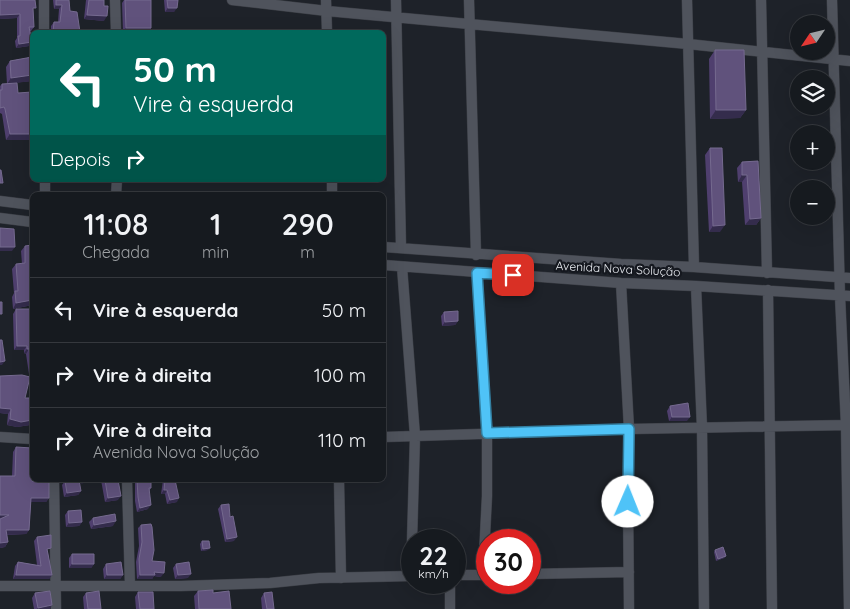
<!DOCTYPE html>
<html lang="pt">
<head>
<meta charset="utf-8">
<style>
  :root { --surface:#161a1f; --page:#23272c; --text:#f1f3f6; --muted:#9ea1a4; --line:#35383d }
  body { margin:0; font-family:Quicksand,sans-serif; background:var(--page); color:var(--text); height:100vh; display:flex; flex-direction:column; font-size:19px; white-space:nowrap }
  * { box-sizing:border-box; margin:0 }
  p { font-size:16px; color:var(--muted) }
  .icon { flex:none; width:28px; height:28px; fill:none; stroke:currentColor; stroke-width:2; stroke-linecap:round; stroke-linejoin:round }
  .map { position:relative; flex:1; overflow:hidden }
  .drawer { position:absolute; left:30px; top:192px; width:356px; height:290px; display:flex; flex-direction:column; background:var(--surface); border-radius:8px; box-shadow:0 5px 20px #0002,0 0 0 1px var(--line) }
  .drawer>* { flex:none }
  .top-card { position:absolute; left:30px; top:30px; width:356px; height:152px; border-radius:8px; box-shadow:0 5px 20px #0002,0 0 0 1px var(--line); background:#00695c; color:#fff; overflow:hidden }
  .needle { width:32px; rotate:235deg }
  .controls { position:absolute; left:790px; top:15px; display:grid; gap:10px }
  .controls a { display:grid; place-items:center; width:45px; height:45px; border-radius:50%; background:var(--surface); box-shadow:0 5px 20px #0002,0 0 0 1px var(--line); font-size:25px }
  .speed { position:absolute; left:401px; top:529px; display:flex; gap:10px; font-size:25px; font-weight:700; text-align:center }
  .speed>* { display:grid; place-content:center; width:65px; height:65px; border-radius:50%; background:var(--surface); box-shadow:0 5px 20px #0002,0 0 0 1px var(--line); line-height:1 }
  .speed small { font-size:12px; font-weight:400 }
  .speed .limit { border:8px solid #d22; background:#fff; color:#111 }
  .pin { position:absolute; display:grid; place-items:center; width:42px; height:42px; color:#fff; margin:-21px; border-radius:10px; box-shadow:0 2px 8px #0006 }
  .me { position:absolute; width:55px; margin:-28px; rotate:1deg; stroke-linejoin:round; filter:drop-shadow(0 0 4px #0008) }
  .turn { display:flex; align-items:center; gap:18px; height:105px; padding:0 20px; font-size:22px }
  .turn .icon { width:65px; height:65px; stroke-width:2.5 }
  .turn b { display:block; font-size:35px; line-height:42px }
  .then { display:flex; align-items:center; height:48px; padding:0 20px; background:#0003; gap:10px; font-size:19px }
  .eta { display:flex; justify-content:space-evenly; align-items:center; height:85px; text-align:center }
  .eta b { font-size:30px; font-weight:600; line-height:35px }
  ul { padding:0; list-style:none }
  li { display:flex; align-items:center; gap:15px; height:65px; padding:0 20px; border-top:1px solid var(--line) }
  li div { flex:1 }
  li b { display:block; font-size:19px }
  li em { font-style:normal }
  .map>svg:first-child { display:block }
</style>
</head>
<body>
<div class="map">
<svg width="850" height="609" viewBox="0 0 850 609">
  <rect width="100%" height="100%" fill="#1e2229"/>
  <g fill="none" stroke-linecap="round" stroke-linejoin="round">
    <g stroke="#3a3d44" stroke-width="11">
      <path id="street" d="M44,0V32
        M115,0L116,32
        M232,0L327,11L688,44L850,61
        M326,0L327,32
        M396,0L401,248
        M469,0L476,255
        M687,0L694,267
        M761,0L767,273
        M832,0L840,296L846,425L849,609
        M45,180V195
        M332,180V195
        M116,195L117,180
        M0,201L32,205
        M0,218L32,222
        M384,247L621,264L694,267L850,278
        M384,265L621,283L696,286L850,296
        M402,267L415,436L411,576
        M477,273L487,433V496L483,575
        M621,283L629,429L628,497L629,609
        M696,286L702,428L704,609
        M768,290L772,609
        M0,437L32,439
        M384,437L629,429L850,425
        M54,480L56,609
        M127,480L130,586
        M339,480L341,578
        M530,574L629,572
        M455,575H488
        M450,582V609
        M0,586H181L270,583L319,578L412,576"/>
    </g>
    <use href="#street" stroke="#4f535c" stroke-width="10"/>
  </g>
  <path fill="#4f3f6e" d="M0,0L33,12L34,27L31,31H30L29,46L16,48L15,41L17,38V18L0,19Z
    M53,0H69L70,11L80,32H51V26L54,22H58L59,9H54Z
    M86,0H104V21L84,19Z
    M124,0H151V28L148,32H123L122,3Z
    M164,0H178L174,12H165Z
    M715,50L746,110L740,118L710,119L709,59Z
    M32,57V81L12,83L18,93L30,140H6L2,114L0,113V86L2,84H7L6,67L10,61Z
    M710,148L720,232H709L705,155Z
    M758,161L761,218L756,225H745L742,182H738L737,168L742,162Z
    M32,245V305L13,309L12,297L14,293L12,269L16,264H22L21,251L25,246Z
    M16,309H32V374H29L26,354L24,353V350H14L13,314Z
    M444,312L458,321L455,325L442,326L441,316Z
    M0,376L25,398L30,425L17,427L7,425L8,414L0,413Z
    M670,406L687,421H669L667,411Z
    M16,447L32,481L49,498L46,502H31L29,530L26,534L7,535L8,542L5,547L0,548V476H12L13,452Z
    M101,480H118V500L105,502Z
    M135,480H151V488L149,491L148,509L137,512L135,501Z
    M163,480H191L189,483H176L177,502L167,504L165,494H161Z
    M65,481L81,491L78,495L64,497L62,485Z
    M221,505L230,517L234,541L225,542L218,509Z
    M68,511L82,522L79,526L66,527L65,515Z
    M93,518L113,526L91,529L89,522Z
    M141,525L152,561L161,577L154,576L152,579H137L136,562L139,546L138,528Z
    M37,537L48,553L52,575L49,579H13L15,566L18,562L37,565L34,541Z
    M202,541L208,550L201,551L200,544Z
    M715,550L726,556L724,558L716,561L714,552Z
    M72,554L94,564L91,568H69V558Z
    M106,564L123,575L120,579H104L103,569Z
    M176,564L188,578L175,579L173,568Z
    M198,591L213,593L231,609H195L194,596Z
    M138,592L154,609H136L135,597Z
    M35,593L50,609H34L32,598Z
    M86,593L101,609H84L83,597Z
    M264,593L274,609H262L261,598Z"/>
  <path fill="#342c4c" d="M56,5H62L59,9H54Z
    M168,8H177L174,12H165Z
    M20,14L17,18L0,19V15Z
    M87,15L107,16L104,21L84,19Z
    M126,28H151L148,32H123Z
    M32,42L29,46L16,48L19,44Z
    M32,75V81L7,84L11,78Z
    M716,110H746L740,118L710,119Z
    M10,134H32V136L30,140H6Z
    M742,175H747L742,182H738Z
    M761,218L756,225H745L750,219Z
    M725,225L720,232H709L713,226Z
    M0,247H15L12,251H0Z
    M32,300V305L13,309L16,303Z
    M458,321L455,325L442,326L445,322Z
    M17,346H27L24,350H14Z
    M27,349H29L26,354L24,353Z
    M5,361L2,365H0V362Z
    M32,370V374H29Z
    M0,408L11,409L8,414L0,413Z
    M672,417H690L687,421H669Z
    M10,419L32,420V421L30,425L17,427L7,425Z
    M84,480H91L81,484Z
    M174,480H191L189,483H172Z
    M164,490H167L165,494H161Z
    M81,491L78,495L64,497L67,493Z
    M121,496L118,500L105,502L108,498Z
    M31,498H49L46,502H28Z
    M179,498L177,502L167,504L170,500Z
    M151,505L148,509L137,512L140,508Z
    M0,515H9L0,520Z
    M116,521L113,526L91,529L94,525Z
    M82,522L79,526L66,527L69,523Z
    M6,530H29L26,534L3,535Z
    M237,537L234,541L225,542L227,539Z
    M8,542L5,547L0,548V543Z
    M210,548L208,550L201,551L203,549Z
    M726,556L724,558L716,561L718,559Z
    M72,564H94L91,568H69Z
    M154,572L164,573L161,577L154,576L152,579H137L140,575Z
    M191,574L188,578L175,579L178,575Z
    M16,575H52L49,579H13Z
    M107,575H123L120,579H104Z
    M52,605L50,609H37L38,608Z"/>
  <path fill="#60527c" stroke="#756a8f" d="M0,0H35L36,8H33L34,27H29L32,42L19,44L18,36H20V14L0,15Z
    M56,0H69L70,11L77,12L80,32H53L54,22H60L62,5H56Z
    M89,0H104V6H108L107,16L87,15Z
    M125,0H151V28H126Z
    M167,0H178L177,8H168Z
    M715,50H744L746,110H716Z
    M32,57V75L11,78L10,61Z
    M17,83L18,93L32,92V134H10L5,109L4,107L0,108V90H2V84Z
    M710,148H722L725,225L713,226Z
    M758,161L761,218L750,219L747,175H742V162Z
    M0,170H1L3,183H0Z
    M0,228L14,229L15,247H0Z
    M32,245V300L16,303L15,291H18L16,264L25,263V246Z
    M0,302H2V314H0Z
    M16,309H32V370L29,349H27V346H17Z
    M458,311V321L445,322L444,312Z
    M0,340H2L5,361L0,362Z
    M22,375L30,377L25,398H31L32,420L21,422L10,419L11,409L0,408V376Z
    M688,403L690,417H672L670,406Z
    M16,447L32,448V481H49V498H31L29,530H6L8,542L0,543V519L9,515H0V476H15Z
    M71,480H79L81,491L67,493L65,481Z
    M105,480H118L121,496L108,498Z
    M137,480H151V488H149L151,505L140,508L138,497Z
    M165,480H175L179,498L170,500L167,490H164Z
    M229,504L230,517L233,516L237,537L227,539L221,505Z
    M81,510L82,522L69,523L68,511Z
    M115,514L116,521L94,525L93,518Z
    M151,524L152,527L154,550L152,561L165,562L164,573L154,572L155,575H140L139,559L142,542L141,525Z
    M51,535V548L47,549L52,575H16L18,562L41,566L37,537Z
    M202,541H209L210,548L203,549Z
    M723,547L726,556L718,559L715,550Z
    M72,554H94V564H72Z
    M121,562L123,575H107L106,564Z
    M189,562L191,574L178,575L176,564Z
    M213,590V593L229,591L231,609H199L198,591Z
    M50,591L52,605L38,608L35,593Z
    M99,591L101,609H88L86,593Z
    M138,592H153L154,609H140Z
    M272,592L274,609H267L264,593Z"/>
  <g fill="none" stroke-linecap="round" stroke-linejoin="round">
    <g stroke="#337fa1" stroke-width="12">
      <path id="route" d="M513,275L477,273L487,433L629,429L628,502"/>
    </g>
    <use href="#route" stroke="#4fc3f7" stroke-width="9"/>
  </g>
  <g text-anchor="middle" stroke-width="4.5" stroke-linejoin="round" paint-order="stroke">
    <g font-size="12" fill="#ebeef3" stroke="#15181f">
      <text transform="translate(618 269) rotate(3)" y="4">Avenida Nova Solução</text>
    </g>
  </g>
</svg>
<div class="controls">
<a><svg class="needle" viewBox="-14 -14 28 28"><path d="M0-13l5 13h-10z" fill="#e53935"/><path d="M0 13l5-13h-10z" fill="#9ea1a4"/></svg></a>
<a><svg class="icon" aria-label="layers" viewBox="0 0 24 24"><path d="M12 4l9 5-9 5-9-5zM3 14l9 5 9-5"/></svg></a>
<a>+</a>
<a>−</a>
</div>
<div class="speed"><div>22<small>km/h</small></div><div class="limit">30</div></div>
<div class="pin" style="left:513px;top:275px;background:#d93025"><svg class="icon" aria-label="arrive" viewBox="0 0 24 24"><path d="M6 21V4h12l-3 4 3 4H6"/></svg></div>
<svg class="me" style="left:628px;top:502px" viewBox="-20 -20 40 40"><circle r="19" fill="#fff"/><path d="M0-13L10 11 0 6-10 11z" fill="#4fc3f7"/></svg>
<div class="top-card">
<div class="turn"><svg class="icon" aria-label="left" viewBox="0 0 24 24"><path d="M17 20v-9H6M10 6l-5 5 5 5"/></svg><div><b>50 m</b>Vire à esquerda</div></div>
<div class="then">Depois<svg class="icon" aria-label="right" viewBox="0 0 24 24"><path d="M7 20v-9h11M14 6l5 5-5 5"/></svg></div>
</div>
<section class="drawer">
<div class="eta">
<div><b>11:08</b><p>Chegada</p></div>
<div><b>1</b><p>min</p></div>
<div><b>290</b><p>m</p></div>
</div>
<ul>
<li><svg class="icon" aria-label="left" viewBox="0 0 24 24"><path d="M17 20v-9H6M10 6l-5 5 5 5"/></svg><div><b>Vire à esquerda</b></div><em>50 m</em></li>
<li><svg class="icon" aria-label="right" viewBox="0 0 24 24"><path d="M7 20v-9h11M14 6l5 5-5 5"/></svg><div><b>Vire à direita</b></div><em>100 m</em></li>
<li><svg class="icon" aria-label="right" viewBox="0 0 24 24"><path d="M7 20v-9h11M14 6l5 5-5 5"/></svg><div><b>Vire à direita</b><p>Avenida Nova Solução</p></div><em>110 m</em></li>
</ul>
</section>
</div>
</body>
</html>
